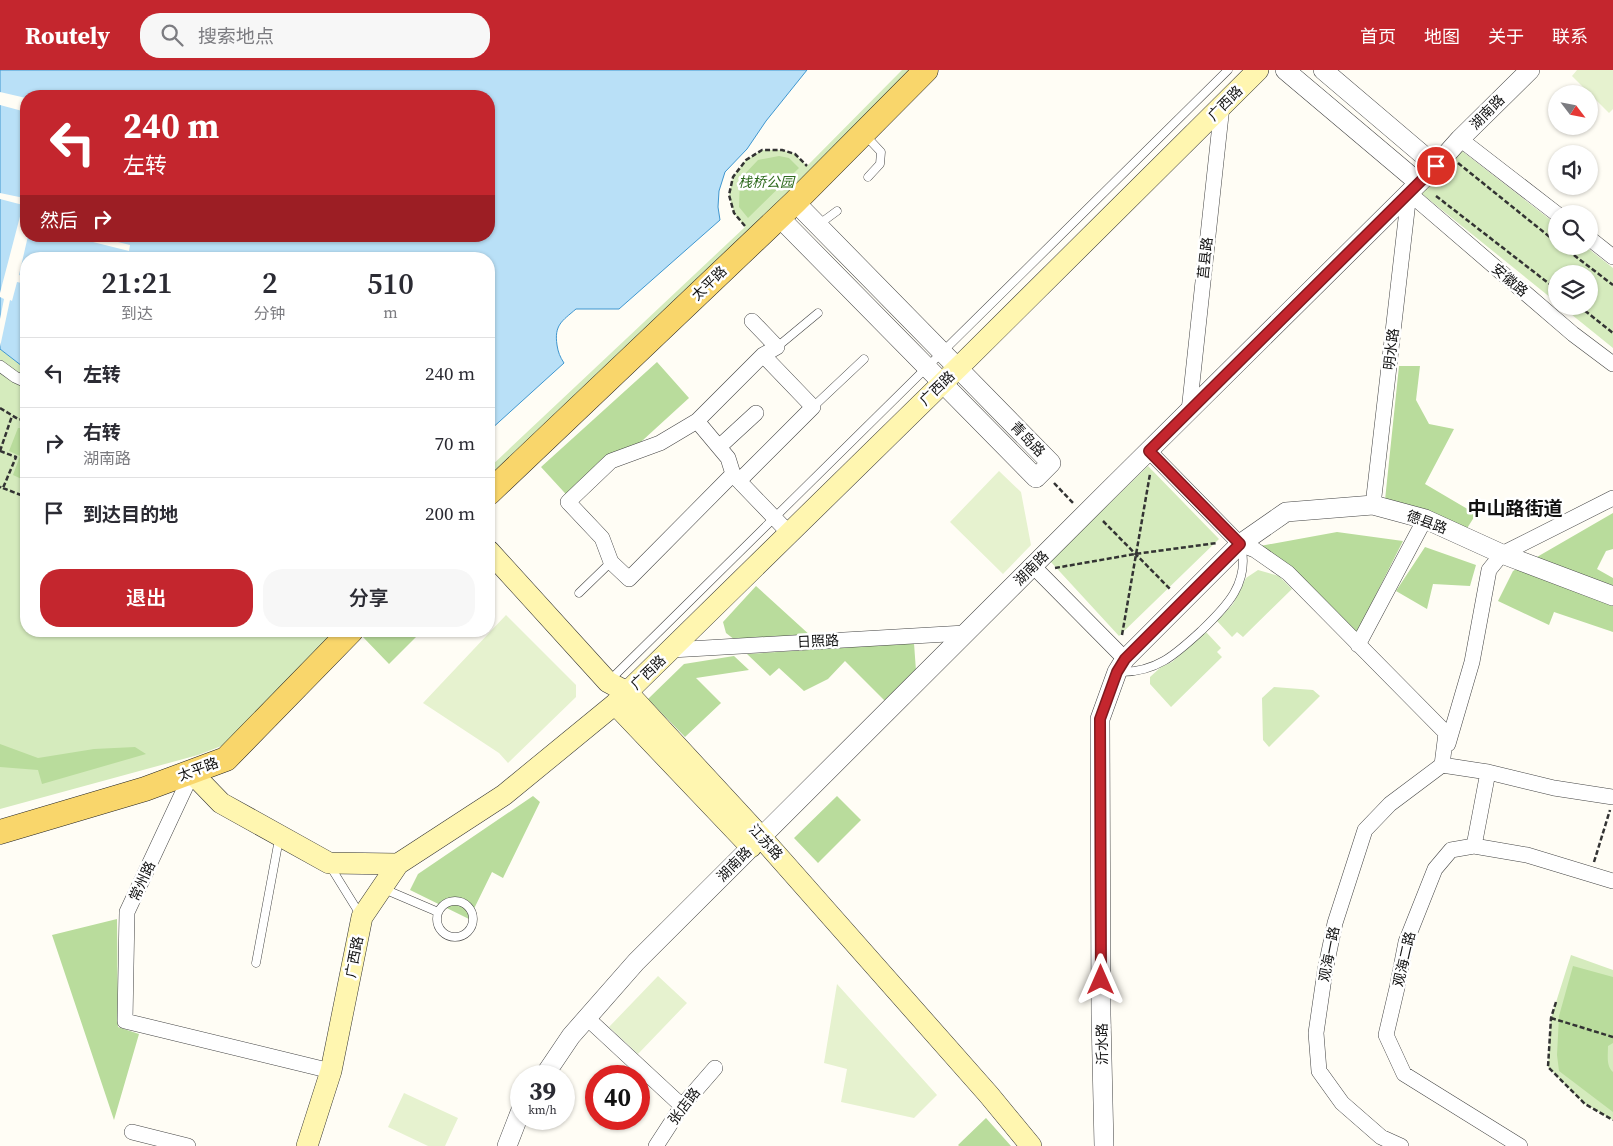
<!DOCTYPE html>
<html lang="zh">
<head>
<meta charset="utf-8">
<style>
  :root { --surface:#fff; --page:#f7f7f7; --text:#2b2b33; --muted:#7c7c81; --line:#e1e1e2; --accent:#c4262e }
  body { margin:0; font-family:"Source Serif 4","Noto Sans SC",serif; background:var(--page); color:var(--text); height:100vh; display:flex; flex-direction:column; font-size:19px; white-space:nowrap }
  * { box-sizing:border-box; margin:0 }
  p { font-size:16px; color:var(--muted) }
  .icon { flex:none; width:28px; height:28px; fill:none; stroke:currentColor; stroke-width:2; stroke-linecap:round; stroke-linejoin:round }
  .map { position:relative; flex:1; overflow:hidden }
  .panel { position:absolute; left:20px; top:182px; width:475px; height:385px; display:flex; flex-direction:column; background:var(--surface); border-radius:20px; box-shadow:0 1px 4px #0004 }
  .panel>* { flex:none }
  .banner { position:absolute; left:20px; top:20px; width:475px; height:152px; border-radius:20px; box-shadow:0 1px 4px #0004; background:#c4262e; color:#fff; overflow:hidden }
  .needle { width:32px; rotate:122deg }
  .buttons { position:absolute; left:1548px; top:15px; display:grid; gap:10px }
  .buttons a { display:grid; place-items:center; width:50px; height:50px; border-radius:50%; background:var(--surface); box-shadow:0 1px 4px #0004; font-size:25px }
  .speed { position:absolute; left:510px; top:995px; display:flex; gap:10px; font-size:25px; font-weight:700; text-align:center }
  .speed>* { display:grid; place-content:center; width:65px; height:65px; border-radius:50%; background:var(--surface); box-shadow:0 1px 4px #0004; line-height:1 }
  .speed small { font-size:12px; font-weight:400 }
  .speed .limit { border:8px solid #d22; background:#fff; color:#111 }
  .pin { position:absolute; display:grid; place-items:center; width:42px; height:42px; color:#fff; margin:-21px; border:2px solid #fff; border-radius:50%; box-shadow:0 1px 5px #0007 }
  .me { position:absolute; width:55px; margin:-28px; rotate:0deg; stroke-linejoin:round; filter:drop-shadow(0 0 4px #0008) }
  .turn { display:flex; align-items:center; gap:18px; height:105px; padding:0 20px; font-size:22px }
  .turn .icon { width:65px; height:65px; stroke-width:2.5 }
  .turn b { display:block; font-size:35px; line-height:42px }
  .then { display:flex; align-items:center; height:48px; padding:0 20px; background:#0003; gap:10px; font-size:19px }
  .eta { display:flex; justify-content:space-evenly; align-items:center; height:85px; text-align:center }
  .eta b { font-size:30px; font-weight:600; line-height:35px }
  .primary-button { display:flex; gap:10px; margin-top:auto; padding:10px 20px }
  .primary-button a { flex:1; height:58px; border-radius:20px; background:var(--accent); color:#fff; font-size:20px; font-weight:600; line-height:58px; text-align:center }
  .primary-button a+a { background:var(--page); color:var(--text) }
  ul { padding:0; list-style:none }
  li { display:flex; align-items:center; gap:15px; height:70px; padding:0 20px; border-top:1px solid var(--line) }
  li div { flex:1 }
  li b { display:block; font-size:19px }
  li em { font-style:normal }
  header { display:flex; align-items:center; gap:30px; box-sizing:border-box; height:70px; padding:0 25px; background:var(--accent); color:#fff }
  header strong { font-size:24px }
  nav { display:flex; gap:28px; margin-inline-start:auto; font-size:18px }
  .search { width:350px; height:45px; background:var(--page); display:flex; align-items:center; gap:12px; box-sizing:border-box; padding:0 18px; border-radius:20px; color:var(--muted); font-size:19px }
  .map>svg:first-child { display:block }
</style>
</head>
<body>
<header>
<strong>Routely</strong>
<div class="search"><svg class="icon" aria-label="search" viewBox="0 0 24 24"><circle cx="10" cy="10" r="6"/><path d="M15 15l6 6"/></svg>搜索地点</div>
<nav><a>首页</a><a>地图</a><a>关于</a><a>联系</a></nav>
</header>
<div class="map">
<svg width="1613" height="1076" viewBox="0 0 1613 1076">
  <rect width="100%" height="100%" fill="#fffdf5"/>
  <path fill="#d5ebbd" d="M902,0H919L489,415V398L745,157L734,143L729,125L733,107L746,90L762,80H782L795,84L807,96Z
    M1462,81L1556,154V176H1585L1613,198V278L1561,236H1589V204H1556V232L1421,123Z
    M0,279L22,296L26,298V561H336L224,675L198,685L0,739Z
    M1148,396L1219,469L1119,566L1050,491Z
    M1258,500L1279,506L1292,519L1243,567L1237,562L1232,567L1217,551L1233,534L1246,508Z
    M1206,562L1221,578L1217,582L1222,587L1171,637L1150,614V607L1161,597L1172,592Z
    M1274,617L1313,620L1320,626L1269,677L1263,670L1262,628Z
    M1571,885L1613,900V1050L1585,1034L1548,997L1551,948Z"/>
  <path fill="#b9dc9c" d="M779,86L789,88L799,98L748,148L739,137L740,109L758,90Z
    M657,292L689,328L574,433L541,397Z
    M1399,296H1420L1416,330L1429,354L1454,359L1425,414L1476,444L1466,460L1385,430Z
    M18,358H26V411L13,405L20,386L9,381Z
    M1613,443V479L1606,481L1597,499L1613,508V562L1554,542L1549,555L1498,531L1513,501Z
    M1337,462L1403,471L1356,564L1260,476Z
    M1425,477L1476,495L1470,516L1433,514L1427,539L1396,521Z
    M756,516L812,567L735,570L726,563L723,552Z
    M367,561H422L389,594L362,566Z
    M914,573L916,601L886,632L845,591L828,609L804,621L779,598L770,606L747,584Z
    M734,586L749,600L696,608L721,633L685,667L648,629L684,594Z
    M0,674L38,688L94,679L135,677L146,684L42,714L38,700L0,697Z
    M533,726L540,732L503,808L492,802L469,849L410,820L418,804Z
    M837,726L861,750L818,793L794,768Z
    M117,849L118,957L139,964L114,1050L52,865Z
    M1573,896L1613,907V973L1608,976C1608,985 1606,996 1613,1002V1042L1559,1001L1557,985L1559,946Z
    M986,1048L1011,1076H959L958,1075Z"/>
  <path fill="#e6f2cf" d="M1577,0H1613V39L1609,43L1572,6Z
    M999,401L1021,422L1031,475L1003,504L950,452Z
    M506,545L576,615V627L508,693L499,683L423,633Z
    M658,906L687,933L638,984L609,957Z
    M837,914L937,1025L914,1048L841,1032L847,999L824,993Z
    M404,1023L458,1048L445,1076H428L388,1057Z"/>
  <path fill="#b9e0f7" stroke="#3f96cf" fill-rule="evenodd" d="M0,0H807L766,51L747,79L725,102L719,121L718,137L720,150L619,239H576C562,251 554,255 557,275C558,282 560,287 564,293L489,361V189H26V298L22,296L0,279ZM26,26H489V166H26Z"/>
  <path fill="#fffdf5" d="M0,22L26,28V42L0,35Z
    M26,121V166H28L19,205L26,207V214L17,212L12,231L10,230L0,277V249L4,229L0,227V223L23,135L0,129V123L24,128Z
    M69,166H94L130,175L129,181Z"/>
  <g fill="none" stroke-linecap="round" stroke-linejoin="round">
    <g stroke="#444" stroke-width="9">
      <path id="service" d="M866,65V66L881,82L880,94L868,107
        M818,155L837,141
        M777,277L818,243
        M813,337L864,289
        M579,523L611,492
        M1119,602C1156,603 1176,584 1202,560C1227,536 1250,513 1241,475
        M609,611L1228,0
        M330,796L361,846
        M384,819L438,842
        M437 849a18 18 0 1 1 36 0a18 18 0 1 1-36 0Z
        M256,893L279,769"/>
    </g>
    <g stroke="#444" stroke-width="12">
      <path id="pedestrian" d="M0,296L15,307L26,312"/>
    </g>
    <g stroke="#444" stroke-width="16">
      <path id="minor" d="M1460,69L1557,144
        M1409,123L1573,264L1613,294
        M1589,168L1613,187
        M752,251L777,277L763,285L697,351L728,388L733,404L739,411L789,463
        M1189,341L1222,36
        M697,351L660,373L611,391L568,432L602,468L611,492L629,509L733,404
        M719,377L756,343
        M1149,381L1240,474L1255,480L1288,503L1446,663L1442,695
        M739,411L813,337L763,285
        M1373,435L1409,123
        M1033,496L1125,589
        M1358,575L1425,449
        M671,580L965,563
        M1448,674L1472,592L1489,500L1502,484L1613,428
        M192,703L127,842L125,951L331,1001
        M1474,776L1488,702
        M587,948L682,1036
        M132,1062L188,1076
        M656,1076L682,1036L715,998
        M1401,1076L1381,1067L1342,1033L1319,1001L1316,963L1325,901L1335,853L1365,760L1390,734L1442,695L1488,702L1554,718L1613,727
        M1520,1076L1404,1004L1386,965L1397,918L1406,872L1435,799L1451,780L1474,776L1527,785L1613,811"/>
    </g>
    <g stroke="#444" stroke-width="20">
      <path id="tertiary" d="M1285,0L1419,113
        M1323,0L1436,96
        M779,147L1036,408L1051,393L795,132
        M544,1006L571,966L636,892L1107,422L1436,96L1460,69L1530,0
        M507,1076L521,1040
        M1104,1076L1101,945L1100,649L1117,602L1125,589L1240,474L1286,442L1373,435L1425,449L1502,484L1613,526"/>
    </g>
    <g stroke="#333" stroke-width="22">
      <path id="secondary" d="M489,481L608,612L627,622L761,767L989,1025L1031,1076
        M615,634L751,777
        M192,703L221,733L329,793L398,794
        M307,1076L331,1001L362,847L398,794L504,725L615,634L968,288L1258,0"/>
    </g>
    <g stroke="#222" stroke-width="25">
      <path id="primary" d="M489,423L795,132L926,0
        M0,762L145,719L226,689L351,561"/>
    </g>
    <path stroke="#333" stroke-width="2.5" stroke-dasharray="5 2.5" stroke-linecap="butt" d="M1458,93L1556,172
      M1436,126L1556,219
      M745,156L734,143L729,125L733,107L746,90L762,80H782L795,84L807,96
      M1562,176L1613,215
      M1579,236L1613,263
      M0,338L18,349L26,350
      M0,381L16,387L3,418L0,417
      M0,381L12,346
      M1054,413L1074,434
      M3,418L26,427
      M1103,451L1170,519
      M1055,498L1135,484L1217,473
      M175,561L180,563L194,561
      M1122,565L1150,404
      M1594,792L1610,740
      M1556,932L1551,948L1548,997L1585,1034L1613,1050
      M1551,948L1613,967"/>
    <use href="#service" stroke="#fff" stroke-width="8"/>
    <use href="#pedestrian" stroke="#fff" stroke-width="11"/>
    <use href="#minor" stroke="#fff" stroke-width="15"/>
    <use href="#tertiary" stroke="#fff" stroke-width="19"/>
    <use href="#secondary" stroke="#fff6b0" stroke-width="21"/>
    <use href="#primary" stroke="#f9d66b" stroke-width="24"/>
  </g>
  <g fill="none" stroke-linecap="round" stroke-linejoin="round">
    <g stroke="#7f191e" stroke-width="12">
      <path id="route" d="M1101,910L1100,649L1117,602L1125,589L1240,474L1149,381L1436,96"/>
    </g>
    <use href="#route" stroke="#c4262e" stroke-width="9"/>
  </g>
  <g text-anchor="middle" stroke-width="5" stroke-linejoin="round" paint-order="stroke">
    <g font-size="14" fill="#111" stroke="#fff">
      <text transform="translate(1225 33) rotate(-45)" y="5">广西路</text>
      <text transform="translate(1487 42) rotate(-45)" y="5">湖南路</text>
      <text transform="translate(1205 188) rotate(-84)" y="5">莒县路</text>
      <text transform="translate(1510 210) rotate(41)" y="5">安徽路</text>
      <text transform="translate(709 213) rotate(-44)" y="5">太平路</text>
      <text transform="translate(1391 279) rotate(-83)" y="5">明水路</text>
      <text transform="translate(937 318) rotate(-44)" y="5">广西路</text>
      <text transform="translate(1028 369) rotate(46)" y="5">青岛路</text>
      <text transform="translate(1427 452) rotate(20)" y="5">德县路</text>
      <text transform="translate(1031 498) rotate(-45)" y="5">湖南路</text>
      <text transform="translate(818 571) rotate(-3)" y="5">日照路</text>
      <text transform="translate(648 602) rotate(-44)" y="5">广西路</text>
      <text transform="translate(198 699) rotate(-20)" y="5">太平路</text>
      <text transform="translate(766 772) rotate(48)" y="5">江苏路</text>
      <text transform="translate(734 794) rotate(-45)" y="5">湖南路</text>
      <text transform="translate(142 811) rotate(-65)" y="5">常州路</text>
      <text transform="translate(1329 884) rotate(-79)" y="5">观海一路</text>
      <text transform="translate(354 887) rotate(-79)" y="5">广西路</text>
      <text transform="translate(1404 889) rotate(-77)" y="5">观海二路</text>
      <text transform="translate(1102 974) rotate(-91)" y="5">沂水路</text>
      <text transform="translate(684 1036) rotate(-53)" y="5">张店路</text>
    </g>
    <g font-size="14" font-style="italic" fill="#2f6b1f" stroke="#fff">
      <text x="766" y="117">栈桥公园</text>
    </g>
    <g font-size="19" font-weight="bold" fill="#111" stroke="#fff">
      <text x="1515" y="445">中山路街道</text>
    </g>
  </g>
</svg>
<div class="buttons">
<a><svg class="needle" viewBox="-14 -14 28 28"><path d="M0-13l5 13h-10z" fill="#e53935"/><path d="M0 13l5-13h-10z" fill="#7c7c81"/></svg></a>
<a><svg class="icon" aria-label="sound" viewBox="0 0 24 24"><path d="M4 9h4l5-4v14l-5-4H4zM17 9q2 3 0 6"/></svg></a>
<a><svg class="icon" aria-label="search" viewBox="0 0 24 24"><circle cx="10" cy="10" r="6"/><path d="M15 15l6 6"/></svg></a>
<a><svg class="icon" aria-label="layers" viewBox="0 0 24 24"><path d="M12 4l9 5-9 5-9-5zM3 14l9 5 9-5"/></svg></a>
</div>
<div class="speed"><div>39<small>km/h</small></div><div class="limit">40</div></div>
<div class="pin" style="left:1436px;top:96px;background:#d93025"><svg class="icon" aria-label="arrive" viewBox="0 0 24 24"><path d="M6 21V4h12l-3 4 3 4H6"/></svg></div>
<svg class="me" style="left:1101px;top:910px" viewBox="-20 -20 40 40"><path d="M0-17L14 15 0 8-14 15z" fill="#c4262e" stroke="#fff" stroke-width="4"/></svg>
<div class="banner">
<div class="turn"><svg class="icon" aria-label="left" viewBox="0 0 24 24"><path d="M17 20v-9H6M10 6l-5 5 5 5"/></svg><div><b>240 m</b>左转</div></div>
<div class="then">然后<svg class="icon" aria-label="right" viewBox="0 0 24 24"><path d="M7 20v-9h11M14 6l5 5-5 5"/></svg></div>
</div>
<section class="panel">
<div class="eta">
<div><b>21:21</b><p>到达</p></div>
<div><b>2</b><p>分钟</p></div>
<div><b>510</b><p>m</p></div>
</div>
<ul>
<li><svg class="icon" aria-label="left" viewBox="0 0 24 24"><path d="M17 20v-9H6M10 6l-5 5 5 5"/></svg><div><b>左转</b></div><em>240 m</em></li>
<li><svg class="icon" aria-label="right" viewBox="0 0 24 24"><path d="M7 20v-9h11M14 6l5 5-5 5"/></svg><div><b>右转</b><p>湖南路</p></div><em>70 m</em></li>
<li><svg class="icon" aria-label="arrive" viewBox="0 0 24 24"><path d="M6 21V4h12l-3 4 3 4H6"/></svg><div><b>到达目的地</b></div><em>200 m</em></li>
</ul>
<div class="primary-button"><a>退出</a><a>分享</a></div>
</section>
</div>
</body>
</html>
